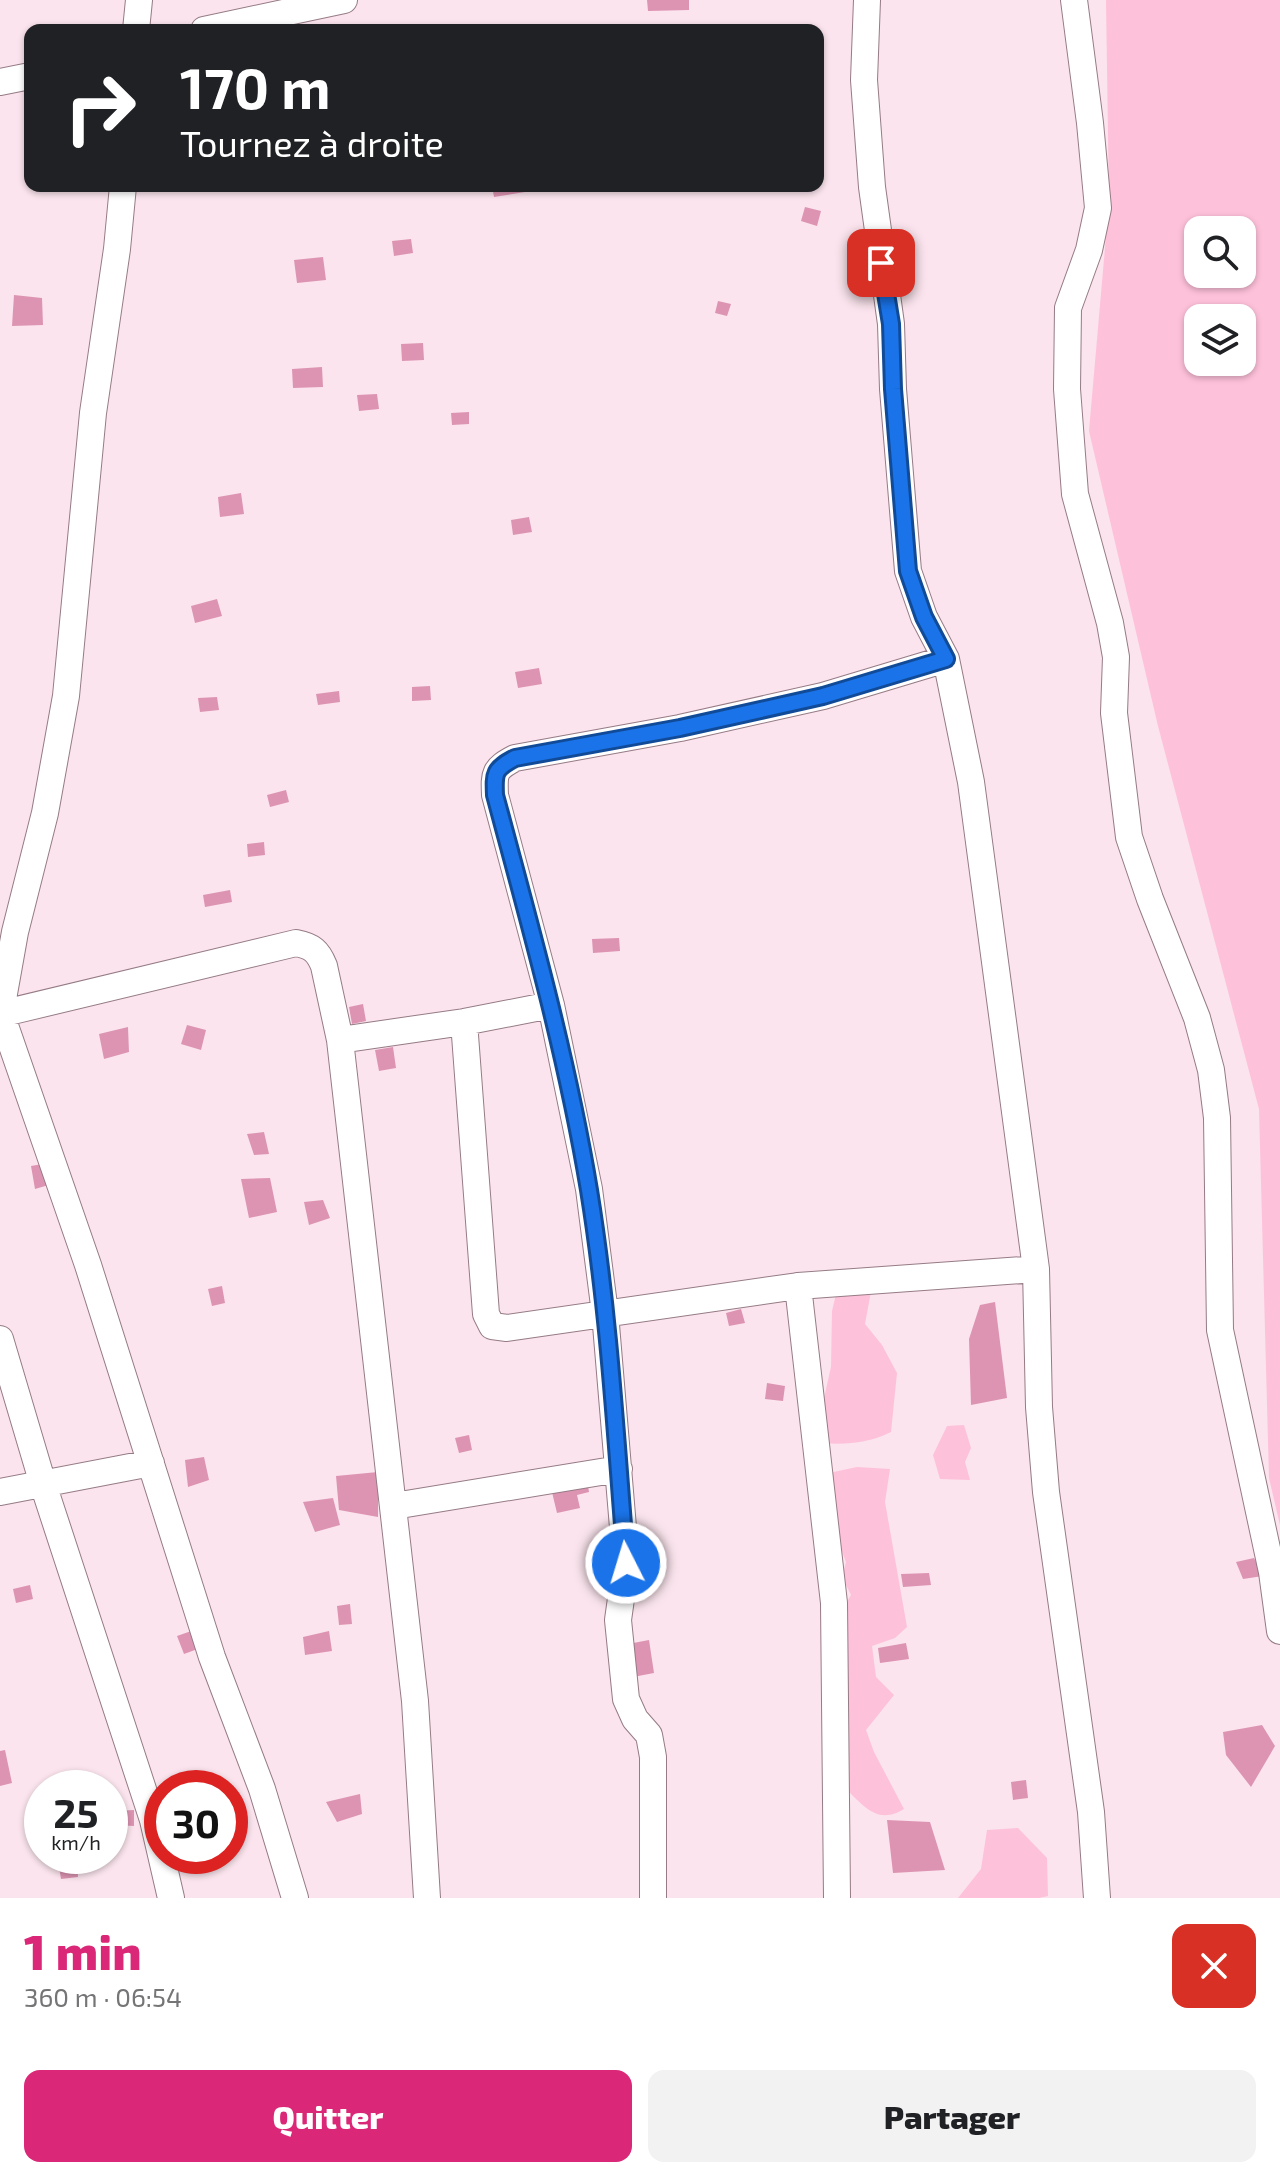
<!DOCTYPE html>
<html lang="fr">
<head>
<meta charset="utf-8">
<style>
  :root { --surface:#fff; --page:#f2f2f2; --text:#202124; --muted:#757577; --accent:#db2777 }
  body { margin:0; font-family:"Exo 2",sans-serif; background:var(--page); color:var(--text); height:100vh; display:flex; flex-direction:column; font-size:30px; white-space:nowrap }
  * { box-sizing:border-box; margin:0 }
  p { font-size:26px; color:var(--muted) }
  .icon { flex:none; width:44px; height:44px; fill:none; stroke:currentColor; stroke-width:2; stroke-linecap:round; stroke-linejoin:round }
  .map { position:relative; height:1898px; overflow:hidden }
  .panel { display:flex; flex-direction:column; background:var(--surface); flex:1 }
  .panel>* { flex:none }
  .hud { position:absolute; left:24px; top:24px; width:800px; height:168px; border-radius:16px; box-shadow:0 2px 6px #0004; background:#202124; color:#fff; overflow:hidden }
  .fabs { position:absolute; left:1184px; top:216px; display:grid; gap:16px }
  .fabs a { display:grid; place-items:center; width:72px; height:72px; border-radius:16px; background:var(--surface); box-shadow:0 2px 6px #0004; font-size:40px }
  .speed { position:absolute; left:24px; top:1770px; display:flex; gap:16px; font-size:40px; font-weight:700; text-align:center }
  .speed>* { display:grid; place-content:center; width:104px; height:104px; border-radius:50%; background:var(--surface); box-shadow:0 2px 6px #0004; line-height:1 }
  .speed small { font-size:20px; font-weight:400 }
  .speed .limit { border:12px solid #d22; background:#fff; color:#111 }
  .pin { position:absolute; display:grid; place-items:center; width:68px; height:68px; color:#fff; margin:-34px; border-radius:16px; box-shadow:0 4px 12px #0006 }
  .me { position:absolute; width:88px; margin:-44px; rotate:355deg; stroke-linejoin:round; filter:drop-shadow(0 0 6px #0008) }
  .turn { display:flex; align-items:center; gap:28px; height:168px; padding:0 24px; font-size:36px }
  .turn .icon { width:104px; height:104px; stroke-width:2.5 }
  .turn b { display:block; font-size:56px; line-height:68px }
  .round { display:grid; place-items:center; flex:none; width:84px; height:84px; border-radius:16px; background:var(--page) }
  .head { display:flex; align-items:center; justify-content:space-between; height:136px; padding:0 24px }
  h1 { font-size:48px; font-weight:800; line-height:60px; color:var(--accent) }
  .action { display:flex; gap:16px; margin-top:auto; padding:16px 24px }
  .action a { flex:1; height:92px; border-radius:16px; background:var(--accent); color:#fff; font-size:32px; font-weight:800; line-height:92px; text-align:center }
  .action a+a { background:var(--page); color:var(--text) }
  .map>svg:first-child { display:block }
</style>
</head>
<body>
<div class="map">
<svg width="1280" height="1898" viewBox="0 0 1280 1898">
  <rect width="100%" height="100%" fill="#fbe4ed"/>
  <path fill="#fec1da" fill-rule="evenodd" d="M1106,0H1280V1525L1269,1478L1259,1109L1158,726L1089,431L1109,202ZM1198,230H1242V274H1198ZM1198,318H1242V362H1198Z
    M872,1286L865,1324L882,1345L897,1373L891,1432C869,1443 846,1445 821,1443L820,1416L831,1367L832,1311L837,1290Z
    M964,1425L971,1448L965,1462L970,1480L940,1479L933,1455L947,1426Z
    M857,1467L890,1469L885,1502L907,1627L895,1638L872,1646L876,1677L894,1695L866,1730L874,1752L904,1809C878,1825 865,1807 847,1790L841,1612L851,1595L842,1577L846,1562L833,1528L829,1473Z
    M1018,1828L1047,1858L1048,1896L1039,1898H958L981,1869L987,1830Z"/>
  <path fill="#dd94b2" d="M647,0H689V10L648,11Z
    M492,186H524L525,192L494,197Z
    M805,207L821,211L817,226L801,221Z
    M411,239L413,253L394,256L392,241Z
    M323,257L326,280L297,283L294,260Z
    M14,295L42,298L43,325L12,326Z
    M718,301L731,304L727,316L715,313Z
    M423,343L424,360L402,361L401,344Z
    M322,367L323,387L293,388L292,369Z
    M377,394L379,409L359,411L357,395Z
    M469,412V424L452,425L451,413Z
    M241,493L244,514L220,517L218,497Z
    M529,517L532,532L513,535L511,520Z
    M217,599L222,616L195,623L191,606Z
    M539,668L542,684L518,688L515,672Z
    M430,686L431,700L412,701V687Z
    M339,691L340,702L318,705L316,694Z
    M217,697L219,710L200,712L198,698Z
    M286,790L289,802L270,807L267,795Z
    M264,842L265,855L248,857L247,844Z
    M230,890L232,902L205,907L203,895Z
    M619,938L620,951L593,953L592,939Z
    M363,1004L366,1021L352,1024L349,1007Z
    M187,1025L206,1030L201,1050L181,1044Z
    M128,1027L129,1052L104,1059L99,1034Z
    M393,1047L396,1068L379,1071L375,1050Z
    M264,1132L269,1154L254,1155L247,1134Z
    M48,1163L52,1184L35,1189L31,1166Z
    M270,1178L277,1212L249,1218L241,1179Z
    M323,1200L330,1218L309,1225L304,1202Z
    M222,1286L225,1303L212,1306L208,1289Z
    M995,1302L1007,1398L971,1405L969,1339L980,1305Z
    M741,1309L745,1323L729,1326L726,1313Z
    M767,1383L785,1386L783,1401L765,1399Z
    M469,1435L472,1450L459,1453L455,1438Z
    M204,1457L209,1480L188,1487L185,1460Z
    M378,1472V1517L339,1510L336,1476Z
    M587,1480L589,1492L577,1495L580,1508L557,1513L551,1488Z
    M333,1498L340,1525L315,1532L303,1502Z
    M1254,1558L1263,1576L1243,1579L1236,1562Z
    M929,1573L931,1585L903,1587L901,1574Z
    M30,1585L33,1599L16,1603L13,1589Z
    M350,1604L352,1624L339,1625L337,1606Z
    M197,1629L203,1647L184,1654L177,1636Z
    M329,1631L332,1651L305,1655L303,1637Z
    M649,1640L654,1673L633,1677L628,1644Z
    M906,1643L909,1659L880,1663L878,1648Z
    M1262,1725L1275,1746L1251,1787L1226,1755L1223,1732Z
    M5,1750L12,1783L0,1786V1751Z
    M1026,1780L1028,1798L1013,1800L1011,1782Z
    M360,1794L362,1814L337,1822L326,1802Z
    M134,1810V1826L113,1825V1811Z
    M887,1820L930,1822L945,1870L893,1873Z
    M58,1861H77L78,1877L61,1879Z"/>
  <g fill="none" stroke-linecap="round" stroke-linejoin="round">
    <g stroke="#957b85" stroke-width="28">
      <path id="minor" d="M867,0L864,80L872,187L891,324L893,389L908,571L924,617L946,659L971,782L1036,1269L1039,1407L1046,1492L1091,1812L1097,1898
        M1074,0L1090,123L1098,208L1089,250L1068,308L1067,389L1075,494L1110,623L1116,657L1114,713L1129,837L1150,899L1197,1018L1211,1070L1217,1118L1220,1330L1272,1572L1280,1631
        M136,30L139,0
        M204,30L344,0
        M0,82L30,76
        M0,1014L296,943C312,946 318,951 324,966L340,1040L415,1701L427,1898
        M1,1014L88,1265L212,1657L262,1789L295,1898
        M0,1016L15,932L45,813L66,696L93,413L117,249L123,186
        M464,1022L486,1314L492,1326L507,1328L798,1286L1036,1269
        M340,1040L464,1022L551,1005
        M798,1286L834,1603L837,1898
        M0,1339L43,1484L153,1820L171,1898
        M0,1492L151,1463
        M394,1506L619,1469
        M653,1898V1757L649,1735L635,1719L626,1699L618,1620L626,1563L605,1313L589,1189L551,1005L495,795C494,773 494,769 515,758L680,728L823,696L946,659"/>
    </g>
    <use href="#minor" stroke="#fff" stroke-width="26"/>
  </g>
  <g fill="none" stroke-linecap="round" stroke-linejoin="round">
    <g stroke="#114b97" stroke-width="20">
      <path id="route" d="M626,1563C616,1439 609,1313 589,1190C567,1057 530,925 495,795C494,773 494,769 515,758L680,728L823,696L946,659L924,617L908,571L893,389L891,324L881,263"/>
    </g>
    <use href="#route" stroke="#1a73e8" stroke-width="14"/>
  </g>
</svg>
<div class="fabs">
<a><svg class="icon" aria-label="search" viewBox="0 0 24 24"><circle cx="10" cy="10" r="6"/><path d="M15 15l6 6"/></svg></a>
<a><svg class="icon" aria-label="layers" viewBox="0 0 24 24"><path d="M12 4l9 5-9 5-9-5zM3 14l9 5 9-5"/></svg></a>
</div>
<div class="speed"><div>25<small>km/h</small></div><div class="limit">30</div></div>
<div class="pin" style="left:881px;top:263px;background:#d93025"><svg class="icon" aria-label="arrive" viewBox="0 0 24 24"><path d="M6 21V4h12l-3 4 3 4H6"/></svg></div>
<svg class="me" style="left:626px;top:1563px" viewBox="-20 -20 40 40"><circle r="17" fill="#1a73e8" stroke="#fff" stroke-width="3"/><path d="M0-11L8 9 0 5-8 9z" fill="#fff"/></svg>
<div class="hud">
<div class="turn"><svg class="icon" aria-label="right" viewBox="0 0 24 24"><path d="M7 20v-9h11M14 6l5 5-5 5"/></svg><div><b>170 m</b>Tournez à droite</div></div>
</div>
</div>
<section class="panel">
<div class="head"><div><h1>1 min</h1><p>360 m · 06:54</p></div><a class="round" style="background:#d93025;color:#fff"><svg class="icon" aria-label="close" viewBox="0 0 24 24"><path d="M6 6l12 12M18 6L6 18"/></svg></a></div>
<div class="action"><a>Quitter</a><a>Partager</a></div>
</section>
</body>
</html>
